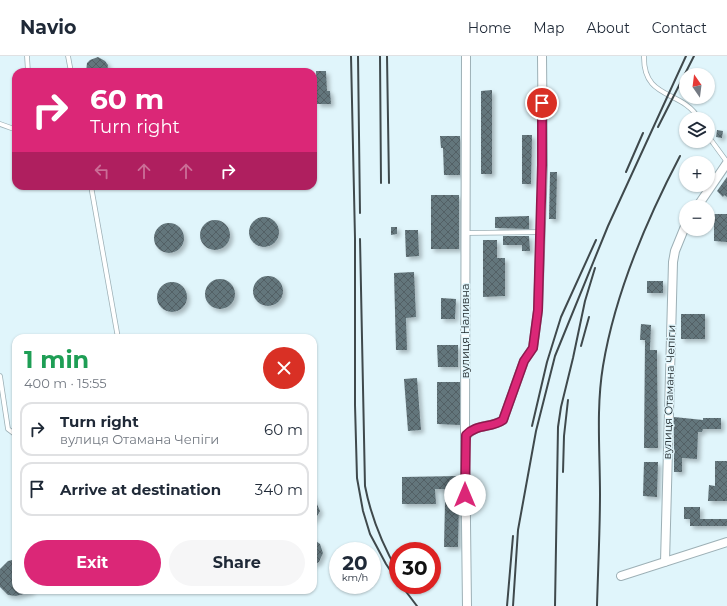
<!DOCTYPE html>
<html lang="en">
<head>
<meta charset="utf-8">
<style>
  :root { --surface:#fff; --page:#f6f6f7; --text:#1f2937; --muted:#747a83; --line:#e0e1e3; --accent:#db2777 }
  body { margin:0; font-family:Montserrat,sans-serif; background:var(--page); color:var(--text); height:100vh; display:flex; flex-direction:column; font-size:15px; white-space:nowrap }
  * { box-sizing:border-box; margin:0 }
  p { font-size:13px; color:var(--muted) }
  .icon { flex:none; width:22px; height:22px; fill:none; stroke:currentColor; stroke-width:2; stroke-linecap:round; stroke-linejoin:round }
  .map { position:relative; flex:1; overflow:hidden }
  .details { position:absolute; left:12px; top:278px; width:305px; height:260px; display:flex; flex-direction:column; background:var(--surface); border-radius:12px; box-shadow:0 1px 3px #0004 }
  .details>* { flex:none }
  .hud { position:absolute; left:12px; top:12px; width:305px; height:122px; border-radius:12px; box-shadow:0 1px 3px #0004; background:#db2777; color:#fff; overflow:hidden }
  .needle { width:26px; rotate:346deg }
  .fabs { position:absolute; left:679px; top:12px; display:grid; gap:8px }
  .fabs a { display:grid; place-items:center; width:36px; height:36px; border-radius:50%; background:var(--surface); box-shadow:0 1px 3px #0004; font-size:20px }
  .speed { position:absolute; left:329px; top:486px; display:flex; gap:8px; font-size:20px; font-weight:700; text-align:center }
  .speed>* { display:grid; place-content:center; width:52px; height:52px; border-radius:50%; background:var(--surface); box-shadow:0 1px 3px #0004; line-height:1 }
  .speed small { font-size:10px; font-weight:400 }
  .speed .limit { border:6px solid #d22; background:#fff; color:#111 }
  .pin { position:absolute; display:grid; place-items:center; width:34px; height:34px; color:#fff; margin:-17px; border:2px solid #fff; border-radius:50%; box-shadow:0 1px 4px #0007 }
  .me { position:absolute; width:44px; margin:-22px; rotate:0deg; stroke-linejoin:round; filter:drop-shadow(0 0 3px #0008) }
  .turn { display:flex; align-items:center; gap:14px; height:84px; padding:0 12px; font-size:18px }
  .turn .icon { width:52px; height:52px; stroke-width:2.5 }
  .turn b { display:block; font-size:28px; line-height:34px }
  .lanes { display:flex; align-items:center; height:38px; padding:0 12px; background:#0003; justify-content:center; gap:20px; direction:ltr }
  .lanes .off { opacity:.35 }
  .round { display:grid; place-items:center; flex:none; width:42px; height:42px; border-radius:21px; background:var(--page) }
  .overview { display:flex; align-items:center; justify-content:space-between; height:68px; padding:0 12px }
  h1 { font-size:24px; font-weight:700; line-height:30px; color:#1e9e55 }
  .cta { display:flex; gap:8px; margin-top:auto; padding:8px 12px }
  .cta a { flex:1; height:46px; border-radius:24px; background:var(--accent); color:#fff; font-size:16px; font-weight:700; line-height:46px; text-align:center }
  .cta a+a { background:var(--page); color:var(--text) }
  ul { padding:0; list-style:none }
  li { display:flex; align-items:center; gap:12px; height:54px; margin:0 8px 6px; padding:0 4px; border:2px solid var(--line); border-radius:12px }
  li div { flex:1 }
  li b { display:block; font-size:15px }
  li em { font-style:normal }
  header { display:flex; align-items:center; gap:24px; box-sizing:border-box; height:56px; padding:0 20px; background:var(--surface); border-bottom:1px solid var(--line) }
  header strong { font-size:19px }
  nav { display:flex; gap:22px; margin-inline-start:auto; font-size:14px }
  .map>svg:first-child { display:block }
</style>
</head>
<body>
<header>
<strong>Navio</strong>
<nav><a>Home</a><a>Map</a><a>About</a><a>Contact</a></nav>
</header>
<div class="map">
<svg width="727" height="550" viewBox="0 0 727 550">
  <defs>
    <pattern id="building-cross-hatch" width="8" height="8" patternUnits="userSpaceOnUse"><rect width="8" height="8" fill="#64767c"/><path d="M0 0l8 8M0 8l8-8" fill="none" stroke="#526065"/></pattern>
    <filter id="shadow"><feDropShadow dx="3" dy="3" stdDeviation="2" flood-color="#0004"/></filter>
  </defs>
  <rect width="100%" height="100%" fill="#e0f5fb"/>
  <path fill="url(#building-cross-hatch)" filter="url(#shadow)" d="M98,1L105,5L108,9L107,16H86L87,7L90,4Z
    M316,15H326L327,35H330L331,48H317Z
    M492,34V118H481V35Z
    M717,74L723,75L722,82L716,81Z
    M522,79H532L531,128H522Z
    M440,80H460V119H444L443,92H441Z
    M550,116H557L556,163H549Z
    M727,121V141L724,139L723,141L717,135Z
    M431,139H459V193H431Z
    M714,158H727V186L714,185Z
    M529,160V173L495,172V161Z
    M249 176a15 15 0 1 1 30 0a15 15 0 1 1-30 0Z
    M200 179a15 15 0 1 1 30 0a15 15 0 1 1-30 0Z
    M154 182a15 15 0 1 1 30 0a15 15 0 1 1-30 0Z
    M391,171H397V178L391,179Z
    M405,174H418L419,200L406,201Z
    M503,180H529L530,195H522V189H503Z
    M483,184H497V202H505V240L483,241Z
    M414,216L416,261L406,262L407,294H396L394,217Z
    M253 235a15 15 0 1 1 30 0a15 15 0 1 1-30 0Z
    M205 238a15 15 0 1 1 30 0a15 15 0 1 1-30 0Z
    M647,225H663V237H647Z
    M157 241a15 15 0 1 1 30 0a15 15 0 1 1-30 0Z
    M441,242L456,243L455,263H441Z
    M681,258H705V283H681Z
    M641,268L651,269L650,294H657L658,392H644L645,284H640Z
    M437,289H458V311H438Z
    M417,322L421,374L408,375L404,323Z
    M437,326H460V369L437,368Z
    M674,361L703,364V362H721V373H703L702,376H698L697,403L682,402V416H674Z
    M715,405H727V445H708L709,429L715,430Z
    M644,406H658L657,441L643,440Z
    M460,420V433H435L436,448H402V421Z
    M313,439L320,455L313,467Z
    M445,446H459L458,491H444Z
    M684,451H700V463H727V470H690V463H684Z
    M313,483L320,488L323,497L319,506L313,509Z
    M16,503V534H32V536L16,540L8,539L0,531V513L8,505Z"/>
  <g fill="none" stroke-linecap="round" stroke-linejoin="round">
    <g stroke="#9db0b6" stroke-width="5.5">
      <path id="lane" d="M27,0L28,16
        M68,0L71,16
        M644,0C643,45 682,33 699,63
        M0,68L14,73L16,71
        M708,80L727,106
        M91,130L118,282
        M465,177L540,176
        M0,320L8,373L16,379"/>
    </g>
    <g stroke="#9db0b6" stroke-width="10">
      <path id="street" d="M466,0L465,384L467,550
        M697,151L727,107
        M465,383C470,368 492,372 503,364L524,305L533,292L538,255L543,109L542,0
        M665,506L673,206L675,195L686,168
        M621,520L727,486"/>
    </g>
    <use href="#lane" stroke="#fff" stroke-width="4"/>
    <use href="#street" stroke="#fff" stroke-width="8"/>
    <path stroke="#3f494c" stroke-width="2" d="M351,0L355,182V349L357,422L363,455L370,478L386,508L398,526
      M358,0L360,157
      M380,0L381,127
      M387,0L389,127
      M658,71L694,0
      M626,116L643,77
      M360,183L365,430C371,461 382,488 398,516
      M581,290L589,261
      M532,370L547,306L561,261L596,184
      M563,416L564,380L568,344
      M401,529L417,550
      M507,550L513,480
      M513,550L518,474L536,375L555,300L608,170L686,0
      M555,550L558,371L561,351L573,302L585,245L595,212
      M597,550C598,513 600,475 600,438C600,396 596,352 603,310C615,237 646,165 680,100"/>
  </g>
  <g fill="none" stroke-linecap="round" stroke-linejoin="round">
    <g stroke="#8e194d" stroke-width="10">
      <path id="route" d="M465,439L466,379C476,368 492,372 503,364L524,305L533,292L538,254L542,109V47"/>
    </g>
    <use href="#route" stroke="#db2777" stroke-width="7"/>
  </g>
  <g text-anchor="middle" stroke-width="3" stroke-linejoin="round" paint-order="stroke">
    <g font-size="11" fill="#1c2326" stroke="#e0f5fb">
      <text transform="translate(465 275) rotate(-90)" y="4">вулиця Наливна</text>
      <text transform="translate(669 336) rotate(-88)" y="4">вулиця Отамана Чепіги</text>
    </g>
  </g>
</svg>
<div class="fabs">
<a><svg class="needle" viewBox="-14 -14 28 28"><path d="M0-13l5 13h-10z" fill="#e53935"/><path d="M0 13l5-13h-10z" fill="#747a83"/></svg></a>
<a><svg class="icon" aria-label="layers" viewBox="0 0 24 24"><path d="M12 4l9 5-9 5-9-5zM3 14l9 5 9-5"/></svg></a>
<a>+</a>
<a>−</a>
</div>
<div class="speed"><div>20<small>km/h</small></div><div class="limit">30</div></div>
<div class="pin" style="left:542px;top:47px;background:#d93025"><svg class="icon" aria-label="arrive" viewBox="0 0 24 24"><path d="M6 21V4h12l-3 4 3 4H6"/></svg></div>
<svg class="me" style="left:465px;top:439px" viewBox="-20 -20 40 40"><circle r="19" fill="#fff"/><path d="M0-13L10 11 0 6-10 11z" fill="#db2777"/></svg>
<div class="hud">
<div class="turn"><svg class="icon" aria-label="right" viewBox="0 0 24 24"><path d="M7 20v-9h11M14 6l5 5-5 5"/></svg><div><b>60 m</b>Turn right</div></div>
<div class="lanes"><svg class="icon off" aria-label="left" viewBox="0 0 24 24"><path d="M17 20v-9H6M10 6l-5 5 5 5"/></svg><svg class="icon off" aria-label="ahead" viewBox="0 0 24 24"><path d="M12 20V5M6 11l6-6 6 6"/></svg><svg class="icon off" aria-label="ahead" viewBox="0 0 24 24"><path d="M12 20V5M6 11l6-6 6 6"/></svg><svg class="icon" aria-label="right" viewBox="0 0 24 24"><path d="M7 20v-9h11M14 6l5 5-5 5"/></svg></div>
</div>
<section class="details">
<div class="overview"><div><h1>1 min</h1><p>400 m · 15:55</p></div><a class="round" style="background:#d93025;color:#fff"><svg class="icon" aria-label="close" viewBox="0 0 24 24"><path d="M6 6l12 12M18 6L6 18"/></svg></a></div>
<ul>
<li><svg class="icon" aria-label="right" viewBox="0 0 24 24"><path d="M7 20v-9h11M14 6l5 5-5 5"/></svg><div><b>Turn right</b><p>вулиця Отамана Чепіги</p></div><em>60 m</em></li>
<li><svg class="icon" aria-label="arrive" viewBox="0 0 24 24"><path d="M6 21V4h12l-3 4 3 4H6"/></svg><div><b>Arrive at destination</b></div><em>340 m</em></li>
</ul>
<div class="cta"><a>Exit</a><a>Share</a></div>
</section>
</div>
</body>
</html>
